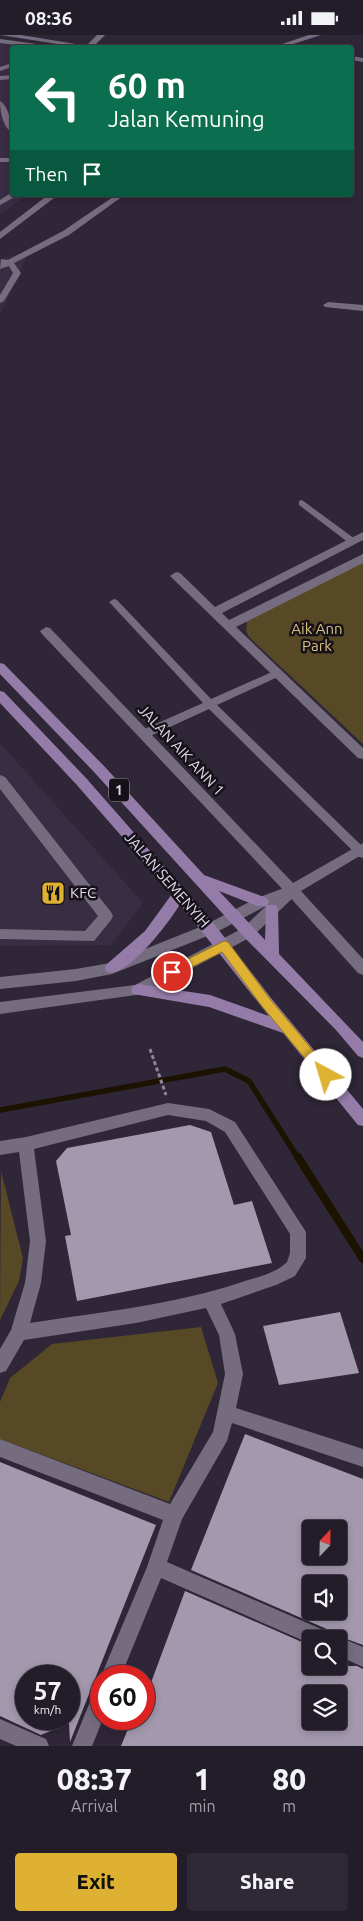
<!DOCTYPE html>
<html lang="en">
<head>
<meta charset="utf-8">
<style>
  :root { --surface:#231c29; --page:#2f2935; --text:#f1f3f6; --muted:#a3a1a8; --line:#403a46; --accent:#deb133 }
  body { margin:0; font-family:Ubuntu,sans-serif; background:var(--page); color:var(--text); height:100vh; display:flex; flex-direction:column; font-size:19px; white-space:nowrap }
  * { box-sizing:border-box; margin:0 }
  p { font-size:16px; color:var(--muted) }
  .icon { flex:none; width:28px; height:28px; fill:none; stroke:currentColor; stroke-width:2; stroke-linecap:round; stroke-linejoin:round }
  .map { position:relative; height:1711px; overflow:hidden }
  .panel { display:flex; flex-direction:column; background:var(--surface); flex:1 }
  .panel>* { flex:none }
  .hud { position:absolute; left:10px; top:10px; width:344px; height:152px; border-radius:5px; box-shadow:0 2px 8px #0003,0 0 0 1px var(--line); background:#0b6e4f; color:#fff; overflow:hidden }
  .needle { width:32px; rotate:22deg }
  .tools { position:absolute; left:302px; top:1485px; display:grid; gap:10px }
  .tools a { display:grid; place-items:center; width:45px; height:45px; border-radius:5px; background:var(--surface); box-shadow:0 2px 8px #0003,0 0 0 1px var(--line); font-size:25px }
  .speed { position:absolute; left:15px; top:1630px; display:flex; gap:10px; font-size:25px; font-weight:700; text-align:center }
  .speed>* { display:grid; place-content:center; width:65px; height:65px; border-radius:50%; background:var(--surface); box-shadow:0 2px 8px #0003,0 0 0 1px var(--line); line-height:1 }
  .speed small { font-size:12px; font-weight:400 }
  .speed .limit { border:8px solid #d22; background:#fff; color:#111 }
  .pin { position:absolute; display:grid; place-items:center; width:42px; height:42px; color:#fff; margin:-21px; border:2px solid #fff; border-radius:50%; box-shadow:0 1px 5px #0007 }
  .me { position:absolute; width:55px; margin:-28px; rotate:321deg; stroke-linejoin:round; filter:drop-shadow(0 0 4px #0008) }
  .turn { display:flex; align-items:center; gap:18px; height:105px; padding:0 15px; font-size:22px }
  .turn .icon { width:65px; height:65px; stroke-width:2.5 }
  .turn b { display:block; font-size:35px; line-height:42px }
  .then { display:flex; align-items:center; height:48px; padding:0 15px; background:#0003; gap:10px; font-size:19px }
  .eta { display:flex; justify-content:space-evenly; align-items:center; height:85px; text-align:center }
  .eta b { font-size:30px; font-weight:800; line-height:35px }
  .cta { display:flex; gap:10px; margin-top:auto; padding:10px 15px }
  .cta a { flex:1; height:58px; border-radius:5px; background:var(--accent); color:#111; font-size:20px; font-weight:800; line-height:58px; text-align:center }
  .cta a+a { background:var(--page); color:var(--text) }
  .status { display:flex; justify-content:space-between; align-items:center; height:35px; padding:0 25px; background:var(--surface); direction:ltr }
  .status svg { height:14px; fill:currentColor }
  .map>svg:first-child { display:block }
</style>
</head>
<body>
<div class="status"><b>08:36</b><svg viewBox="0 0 49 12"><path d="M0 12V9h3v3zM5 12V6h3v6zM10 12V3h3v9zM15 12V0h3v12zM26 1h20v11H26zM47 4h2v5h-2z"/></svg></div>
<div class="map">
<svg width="363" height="1711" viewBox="0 0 363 1711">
  <rect width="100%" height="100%" fill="#2f2637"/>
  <path fill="#392d43" d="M0,4L60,12H12V160H28L0,179Z
    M17,219L26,223L0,280V225Z
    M0,708L143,868L111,910L0,911Z"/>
  <path fill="#574925" d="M363,527V709L249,602L246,596L247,586Z
    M1,1136L23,1223L19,1246L0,1285Z
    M201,1292L218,1348L169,1467L0,1404V1367L10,1343L52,1309Z"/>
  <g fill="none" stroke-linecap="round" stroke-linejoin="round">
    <path stroke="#1c1200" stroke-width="5.5" d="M0,1075L225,1034L249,1046L298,1123"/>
    <path stroke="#1c1200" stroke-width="8" d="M298,1122L363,1224"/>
  </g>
  <path fill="#a398ad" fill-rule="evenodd" d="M190,1090L211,1097L234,1170L252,1166L272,1228L77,1266L65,1201L71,1200L56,1126L67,1113Z
    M340,1277L359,1338L279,1350L263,1291Z
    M245,1399L363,1444V1610L330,1598L329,1595L191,1535ZM311,1494H339V1521H311ZM311,1549H339V1576H311Z
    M0,1427L156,1490L70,1707L69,1688L41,1700L0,1681ZM26,1641H69V1684H26Z
    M185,1556L311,1611V1631H357L363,1634V1711H121L132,1684H144V1651L149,1653ZM311,1659H339V1686H311Z"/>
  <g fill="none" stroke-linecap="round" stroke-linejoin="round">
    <path stroke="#8e8795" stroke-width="3" stroke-dasharray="4 2.5" stroke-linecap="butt" d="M150,1014L166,1060"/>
    <path fill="#766c7f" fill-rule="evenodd" d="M0,4L44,10L47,12H34L0,8Z
      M12,28V32L0,36V32Z
      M12,40V44L0,45V41Z
      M0,66C8,71 12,87 12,97C3,93 0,76 0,66Z
      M0,123H12V127H0Z
      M11,158L18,160L0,170V165Z
      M116,160L123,161L69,200L14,228L21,238L4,266L0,268V260L13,238L9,231L0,234L1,224L8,225L63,196Z
      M302,465L355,504V508H349L299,470V466Z
      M114,564L117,565L211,664L274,636H282L283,638L282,640L217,670L363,812V823L359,822L209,674L148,702H140L139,699L140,696L203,668L111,569L109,567Z"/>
    <path fill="#766c7f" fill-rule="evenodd" d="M97,0H105L93,12H85Z
      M328,267L363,270V276L325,272L323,270Z
      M363,497V505L222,578L229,585L363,519V528L236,592L363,713V724L358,723L170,541L176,537L180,538L215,572Z
      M46,592L50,593L293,848L363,808V819L301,856L363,924V940L358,938L287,859L42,599L40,596Z
      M0,740L5,742L111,877L113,881L111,885L94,906L0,904V894L85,896L98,881L0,754Z
      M168,1068L209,1074L235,1087L306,1197V1223L295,1241L276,1250L221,1269L235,1299L243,1339L236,1373L363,1414V1432L232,1388L227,1406L182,1484L167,1527L328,1597L330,1604H311V1609L161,1543L121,1641H101L147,1532L163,1485L0,1422V1404L170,1469L213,1397L225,1339L219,1300L206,1273L136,1288L24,1305L6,1336L0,1338V1314L11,1295L25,1248L30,1206L19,1117L0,1120V1106L26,1102ZM168,1080L206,1086L225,1097L290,1199V1218L287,1227C275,1239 257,1242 242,1247C173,1270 101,1277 30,1288L41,1248L46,1206L34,1114Z
      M339,1602L363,1612V1632L339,1621V1604H336Z
      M101,1654L103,1684L92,1711H72L94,1657Z
      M0,1684L46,1704L49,1711H16L0,1704Z"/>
    <path fill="#766c7f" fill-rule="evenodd" d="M0,0H21L94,12H77Z
      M309,0H321L284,12H273Z
      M351,21L363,23V27L351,25Z
      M48,160H58L0,204V197Z
      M292,850L299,855L297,859L253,901L143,959L0,979V967L135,950L243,893L266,871L215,898L112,939L76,946L0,954V942L76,934L110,928L205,890L257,863Z"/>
    <path fill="#957ca8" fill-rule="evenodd" d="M0,628L4,629L104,731L204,840L267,863L269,867L267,870H276L278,874L279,919L363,1007V1023L358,1021L336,995L243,901L94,737L0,639ZM219,856L257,871H266L265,905Z
      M0,656L4,657L86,743L215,890L271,963L363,1074V1091L358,1090L283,998L209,972L133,959L131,955L133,951L138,949L210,960L269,981L180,869C171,885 127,944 107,937L105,933L107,929L145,896L172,859L76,749L0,668Z"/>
  </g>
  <path fill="#deb133" stroke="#907321" d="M224,906L228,907L270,964L330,1036L332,1040L330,1043H321L261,970L222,917L176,940H168V934Z"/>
  <defs>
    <g id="restaurant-square" transform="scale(1.25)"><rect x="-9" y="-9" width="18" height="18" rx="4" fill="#deb133" stroke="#151119"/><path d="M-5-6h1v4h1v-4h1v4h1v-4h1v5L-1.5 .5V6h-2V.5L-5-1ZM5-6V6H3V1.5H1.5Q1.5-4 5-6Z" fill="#111"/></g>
  </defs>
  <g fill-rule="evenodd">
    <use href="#restaurant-square" x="53" y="858"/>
  </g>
  <g text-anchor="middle" stroke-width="5" stroke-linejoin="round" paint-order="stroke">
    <rect fill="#151119" stroke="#a39ea8" stroke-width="1" x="109" y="743.5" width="20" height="23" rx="4"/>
    <g font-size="14" font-weight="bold" fill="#e0dae5">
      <text x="119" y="760">1</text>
    </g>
    <g font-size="15" fill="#dcc07f" stroke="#151119">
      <text x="317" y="599">Aik Ann<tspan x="317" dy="17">Park</tspan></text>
    </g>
    <g font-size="15" fill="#e0dae5" stroke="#151119">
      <text transform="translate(181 715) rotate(47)" y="5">JALAN AIK ANN 1</text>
      <text transform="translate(167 845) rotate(49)" y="5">JALAN SEMENYIH</text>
    </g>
    <g font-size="15" fill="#e0dae5" stroke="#151119" text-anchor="start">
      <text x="70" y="863">KFC</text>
    </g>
  </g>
</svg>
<div class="tools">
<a><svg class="needle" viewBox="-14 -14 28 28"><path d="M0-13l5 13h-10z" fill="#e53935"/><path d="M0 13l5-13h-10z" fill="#a3a1a8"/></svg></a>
<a><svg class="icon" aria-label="sound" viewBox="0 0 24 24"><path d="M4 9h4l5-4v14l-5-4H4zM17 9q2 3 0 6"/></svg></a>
<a><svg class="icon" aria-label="search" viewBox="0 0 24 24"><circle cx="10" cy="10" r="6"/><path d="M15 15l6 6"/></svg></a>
<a><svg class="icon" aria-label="layers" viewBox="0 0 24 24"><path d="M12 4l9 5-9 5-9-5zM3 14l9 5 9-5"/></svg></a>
</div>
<div class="speed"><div>57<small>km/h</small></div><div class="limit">60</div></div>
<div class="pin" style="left:172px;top:937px;background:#d93025"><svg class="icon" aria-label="arrive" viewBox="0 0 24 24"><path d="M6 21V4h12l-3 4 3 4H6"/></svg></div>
<svg class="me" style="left:326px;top:1040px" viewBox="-20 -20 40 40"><circle r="19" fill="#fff"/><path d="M0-13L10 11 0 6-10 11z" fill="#deb133"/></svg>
<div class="hud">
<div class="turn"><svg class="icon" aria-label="left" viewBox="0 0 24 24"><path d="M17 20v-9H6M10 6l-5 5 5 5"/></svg><div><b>60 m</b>Jalan Kemuning</div></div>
<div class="then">Then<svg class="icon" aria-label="arrive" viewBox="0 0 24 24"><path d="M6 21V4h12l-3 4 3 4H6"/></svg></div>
</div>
</div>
<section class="panel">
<div class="eta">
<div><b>08:37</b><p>Arrival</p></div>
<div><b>1</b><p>min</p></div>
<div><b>80</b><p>m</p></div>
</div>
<div class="cta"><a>Exit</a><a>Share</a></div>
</section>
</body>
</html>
